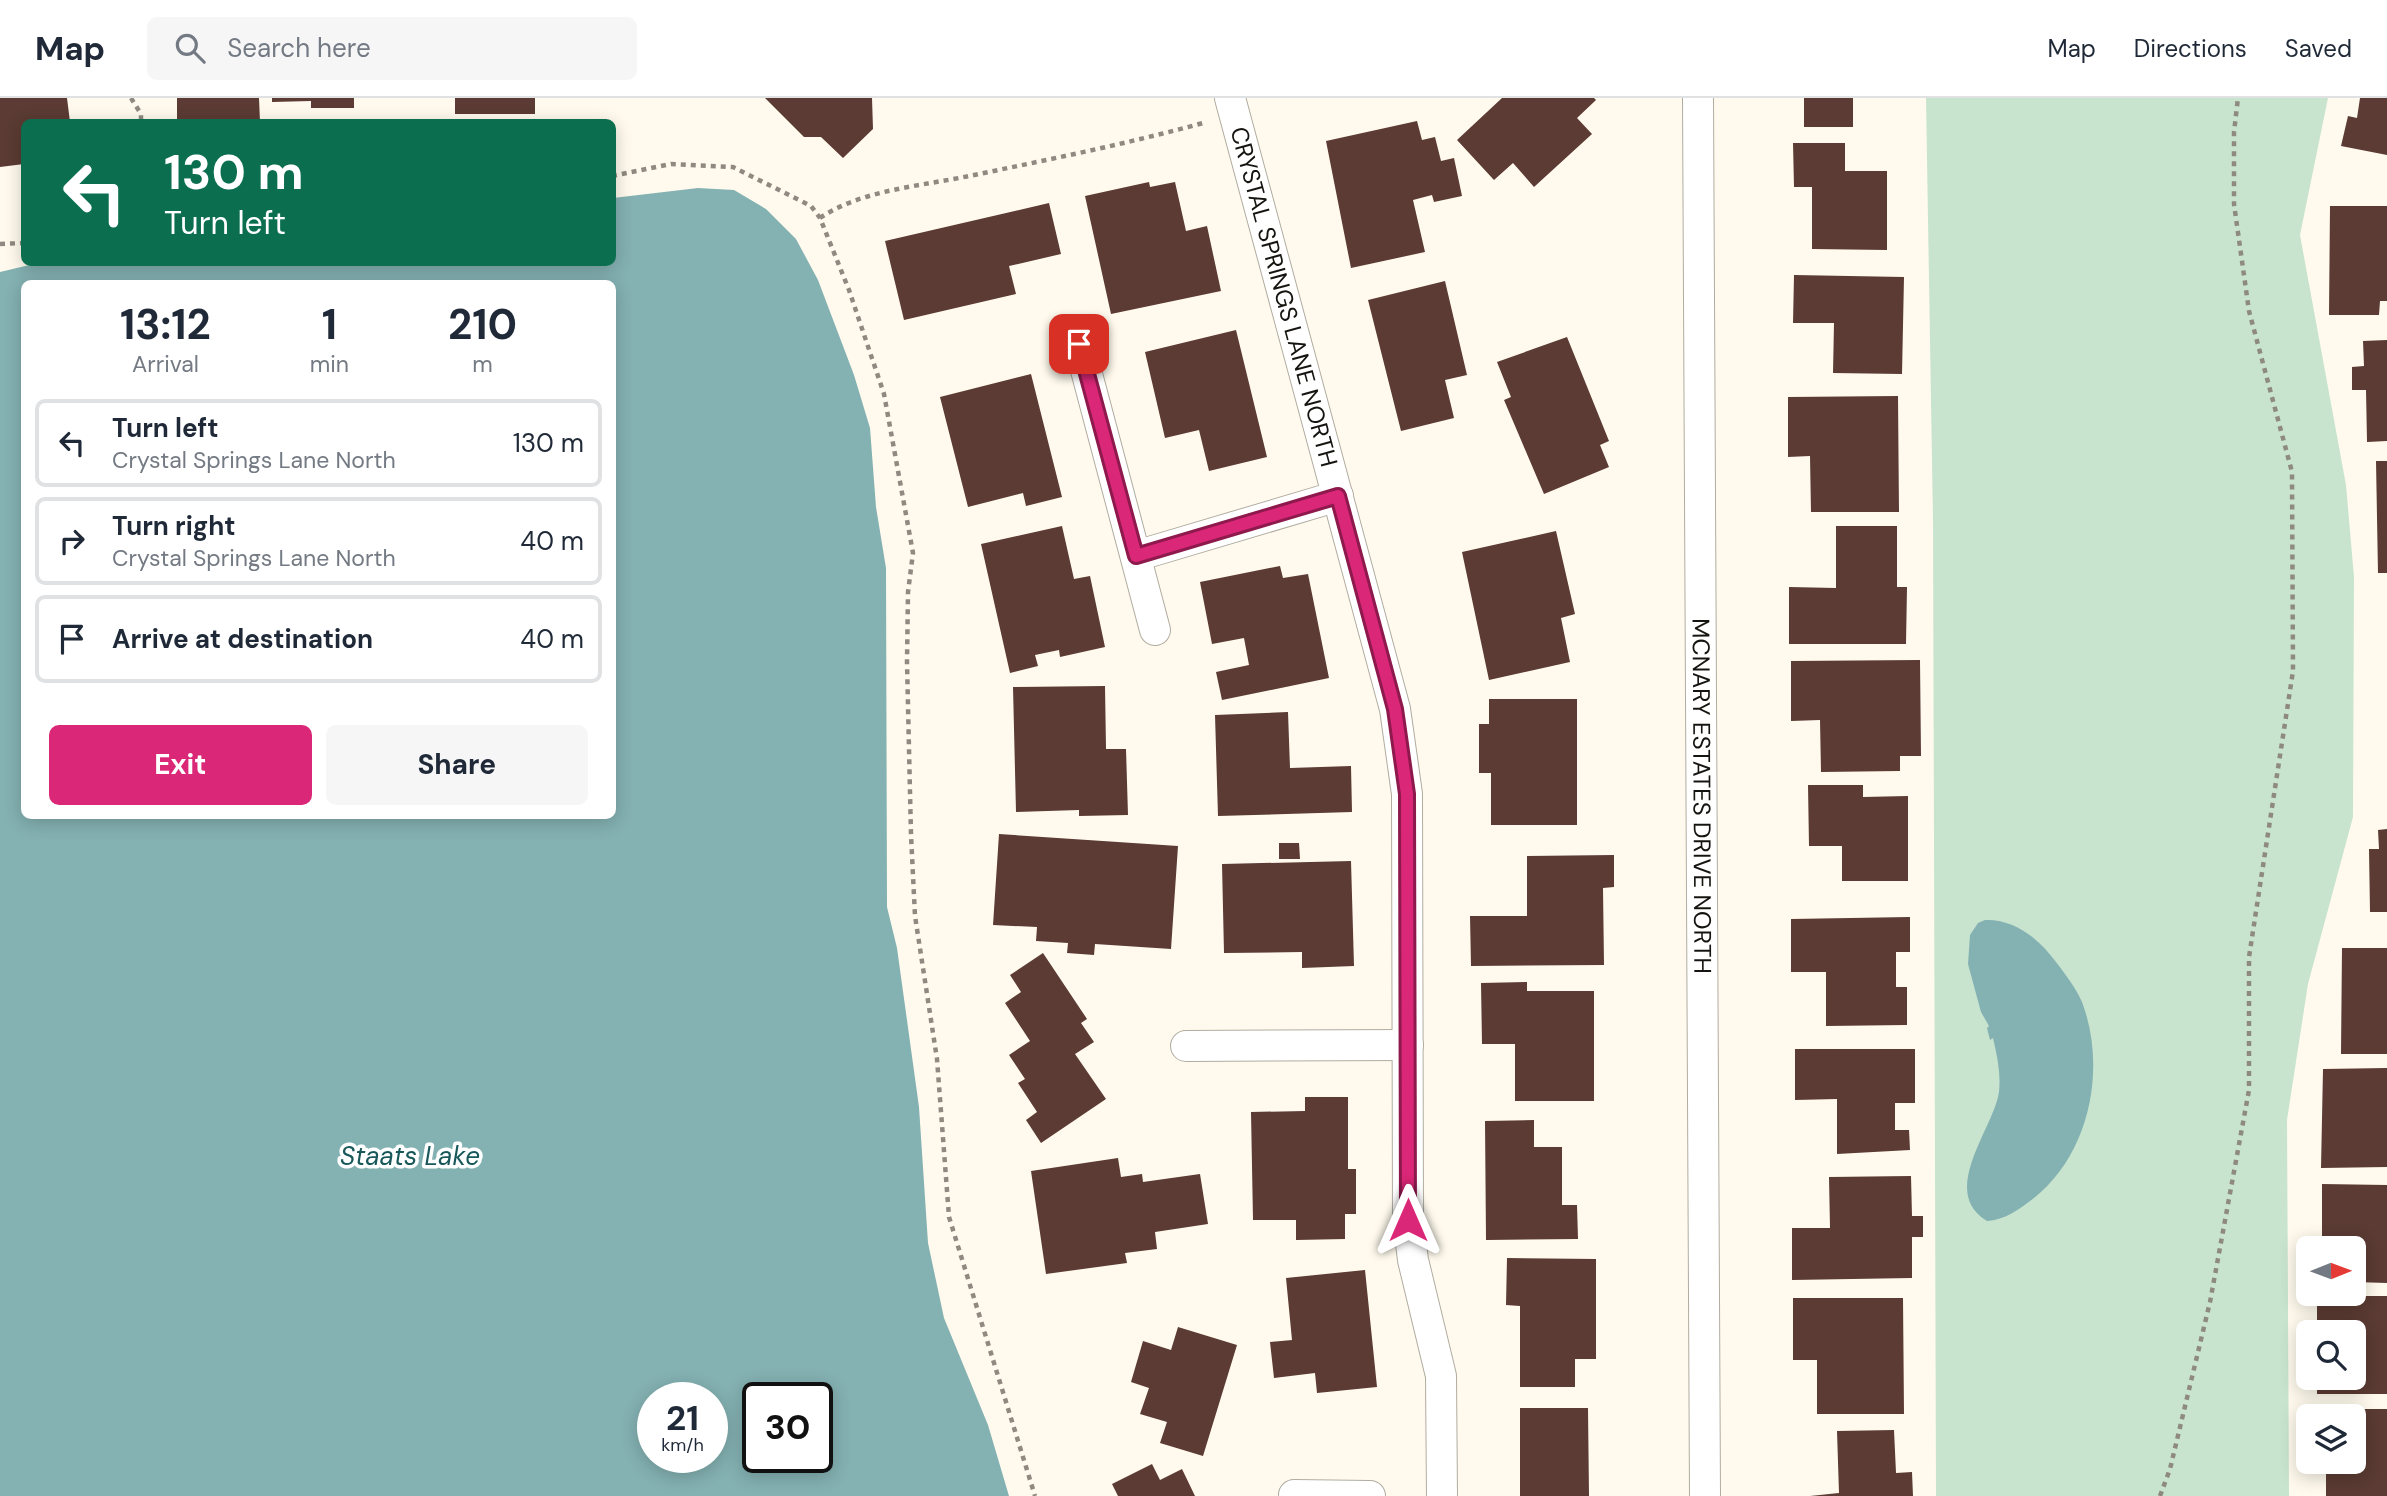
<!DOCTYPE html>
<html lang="en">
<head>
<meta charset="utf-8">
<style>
  :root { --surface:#fff; --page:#f6f6f7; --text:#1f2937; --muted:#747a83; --line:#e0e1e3; --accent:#db2777 }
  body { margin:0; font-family:"DM Sans",sans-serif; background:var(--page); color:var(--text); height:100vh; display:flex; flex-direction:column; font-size:26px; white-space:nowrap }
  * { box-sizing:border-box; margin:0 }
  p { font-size:23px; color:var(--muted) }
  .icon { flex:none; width:38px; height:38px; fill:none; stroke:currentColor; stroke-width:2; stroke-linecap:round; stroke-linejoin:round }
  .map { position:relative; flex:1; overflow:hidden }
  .drawer { position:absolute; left:21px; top:182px; width:595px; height:539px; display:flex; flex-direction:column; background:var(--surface); border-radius:10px; box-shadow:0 4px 18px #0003 }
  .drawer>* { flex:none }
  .top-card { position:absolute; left:21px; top:21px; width:595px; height:147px; border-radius:10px; box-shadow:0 4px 18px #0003; background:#0b6e4f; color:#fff; overflow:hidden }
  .needle { width:46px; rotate:89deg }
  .fabs { position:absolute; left:2296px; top:1138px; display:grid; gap:14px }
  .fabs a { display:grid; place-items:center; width:70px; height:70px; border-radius:10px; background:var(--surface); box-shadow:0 4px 18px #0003; font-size:35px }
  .speed { position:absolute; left:637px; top:1284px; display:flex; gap:14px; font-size:35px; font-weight:700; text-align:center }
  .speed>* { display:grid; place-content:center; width:91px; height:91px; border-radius:50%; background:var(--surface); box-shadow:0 4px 18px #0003; line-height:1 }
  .speed small { font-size:18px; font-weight:400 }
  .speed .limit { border:4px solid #111; border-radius:10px; background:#fff; color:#111 }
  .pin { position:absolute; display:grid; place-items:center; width:60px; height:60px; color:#fff; margin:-30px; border-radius:14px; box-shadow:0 4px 10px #0006 }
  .me { position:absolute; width:77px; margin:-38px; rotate:0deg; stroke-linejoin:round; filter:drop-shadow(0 0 5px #0008) }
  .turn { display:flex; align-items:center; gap:24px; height:147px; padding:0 28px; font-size:32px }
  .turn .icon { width:91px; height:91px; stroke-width:2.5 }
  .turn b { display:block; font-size:49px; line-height:60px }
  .eta { display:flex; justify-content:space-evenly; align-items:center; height:119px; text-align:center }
  .eta b { font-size:42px; font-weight:700; line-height:49px }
  .button { display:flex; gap:14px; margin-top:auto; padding:14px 28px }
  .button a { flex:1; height:80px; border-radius:10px; background:var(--accent); color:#fff; font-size:28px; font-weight:700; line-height:80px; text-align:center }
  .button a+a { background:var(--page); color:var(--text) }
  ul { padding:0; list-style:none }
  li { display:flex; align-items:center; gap:21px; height:88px; margin:0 14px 10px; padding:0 14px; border:4px solid var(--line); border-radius:10px }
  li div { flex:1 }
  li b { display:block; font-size:26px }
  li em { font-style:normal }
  header { display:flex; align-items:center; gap:42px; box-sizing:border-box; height:98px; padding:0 35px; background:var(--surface); border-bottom:2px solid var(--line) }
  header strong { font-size:33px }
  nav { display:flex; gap:38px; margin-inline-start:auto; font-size:24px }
  .search { width:490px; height:63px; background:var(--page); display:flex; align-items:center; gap:18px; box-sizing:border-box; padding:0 24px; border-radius:10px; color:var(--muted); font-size:26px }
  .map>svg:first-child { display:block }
</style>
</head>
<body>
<header>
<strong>Map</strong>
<div class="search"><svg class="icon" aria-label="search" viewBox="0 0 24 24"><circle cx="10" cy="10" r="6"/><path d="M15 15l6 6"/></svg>Search here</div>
<nav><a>Map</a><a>Directions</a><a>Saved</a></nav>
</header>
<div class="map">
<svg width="2387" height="1398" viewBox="0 0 2387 1398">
  <rect width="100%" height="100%" fill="#fffaed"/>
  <path fill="#c8e4cf" d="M1926,0H2328L2300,137L2346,387L2354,479L2353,719L2308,886L2287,1022L2289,1398H1936L1933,424Z"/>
  <path fill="#84b1b2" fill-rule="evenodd" d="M698,90L734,92L766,111L796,141L818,182L854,277L870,330L876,409L886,470L887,809L897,850L919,1009L928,1145L944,1220L988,1327L1009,1398H0V174L42,164H612L613,100ZM24,186H612V718H24ZM653,1300H712V1360H653ZM758,1300H817V1360H758Z
    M1985,822C2015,821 2039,841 2056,864C2065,876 2076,890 2082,904C2107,970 2090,1056 2034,1100C2020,1111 2005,1122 1987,1123C1938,1094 1994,1030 1999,994C2001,976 1997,957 1993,940L1990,942L1987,930L1989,928L1981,914L1968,866L1970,837L1978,825Z"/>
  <path fill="#5b3b33" d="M0,0H67L70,24H24V66L0,69Z
    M177,0H259L260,24H177Z
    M272,0H354V10H311V3L272,4Z
    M455,0H535V16H455Z
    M765,0H872L873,31L843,60L821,39H804Z
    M1502,0H1594L1596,2L1577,20L1592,36L1534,89L1513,65L1494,82L1457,42Z
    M1804,0H1853V29H1804Z
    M2360,0H2387V57L2341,48L2348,18L2357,20Z
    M1417,23L1422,42L1435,39L1441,63L1454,60L1462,98L1434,104L1432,97L1413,102L1425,154L1351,170L1326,43Z
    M1793,45H1845V73H1887V152L1812,151V89H1794Z
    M1149,84L1150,89L1175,84L1186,133L1207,128L1221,193L1111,216L1085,98Z
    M1049,105L1061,156L1009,168L1016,196L904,222L885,143Z
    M2330,108H2387V203H2380L2379,217H2329Z
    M1794,177L1904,179L1902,276L1833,275L1834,225H1793Z
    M1445,183L1467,277L1445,282L1454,320L1401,333L1368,202Z
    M1236,232L1267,359L1209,373L1199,332L1165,340L1145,254Z
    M1567,239L1609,343L1600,347L1609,369L1544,396L1504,302L1511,299L1497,264Z
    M2387,242V343L2367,344L2366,292H2352V269L2364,268L2363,243Z
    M1031,276L1062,399L1026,408L1023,395L968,409L940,299Z
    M1898,298L1899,414H1811L1810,358L1788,359V299Z
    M2376,363H2387V475H2378Z
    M1062,428L1074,481L1090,478L1105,549L1060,559L1059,552L1035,557L1038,568L1010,575L981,446Z
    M1836,428H1897V489H1907L1906,546H1789V489L1836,490Z
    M1556,433L1575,516L1561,520L1570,564L1489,582L1462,454Z
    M1280,468L1283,480L1308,476L1329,580L1222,602L1216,574L1249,567L1244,540L1212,546L1200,484Z
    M1920,562L1921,658H1900V673L1821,674L1820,622L1791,623V563Z
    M1105,588L1106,651H1126L1128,717L1079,718V712L1016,714L1013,589Z
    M1489,601H1577V727H1491V675H1479V626H1489Z
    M1288,614L1290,670L1351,668L1352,714L1218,718L1215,617Z
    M1808,687H1863V699L1908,698V783H1842V748H1809Z
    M2387,731V814H2370L2369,751H2379L2378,732Z
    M999,736L1178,748L1171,851L1095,846L1094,857L1067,855L1068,845L1036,843L1037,829L993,827Z
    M1279,745H1299L1300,761H1279Z
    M1614,757V789L1603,790L1604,867L1471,868L1470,818H1527V758Z
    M1351,763L1354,868L1302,870V854L1224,855L1222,766Z
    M1910,819V854H1896V889H1907V927L1826,928V874H1791V821Z
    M2342,850H2387V956H2341Z
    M1043,855L1087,921L1081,925L1094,944L1075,956L1106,1001L1041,1045L1026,1022L1037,1014L1018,985L1025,981L1009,957L1030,943L1005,905L1021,894L1010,877Z
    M1527,884V893H1594V1003H1515V946H1482L1481,885Z
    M1795,951H1915V1005H1895V1032H1909L1910,1052L1837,1056V1001L1795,1002Z
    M2387,970V1069L2321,1070L2323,971Z
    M1305,999H1348V1071H1356V1116H1345V1141L1296,1142V1122H1253L1251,1014L1305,1013Z
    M1534,1022V1049H1562V1107H1577L1578,1141L1486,1142L1485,1023Z
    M1118,1060L1121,1079L1142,1076L1143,1084L1200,1076L1208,1126L1155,1134L1157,1151L1125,1155L1127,1165L1046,1176L1031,1073Z
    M1911,1078L1912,1118H1923V1139H1912V1180L1792,1182V1130H1830L1829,1079Z
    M2322,1086L2387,1087V1185L2354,1184V1150H2322Z
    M1507,1160L1596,1161V1261H1575V1289H1520V1208L1506,1207Z
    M1365,1172L1377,1289L1317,1295L1315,1275L1274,1280L1270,1244L1292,1242L1286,1180Z
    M2317,1198H2387V1296H2317V1279H2354V1234H2317Z
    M1793,1200H1903L1904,1316H1817V1262H1793Z
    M1178,1229L1237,1247L1203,1358L1160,1345L1167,1324L1140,1316L1149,1290L1131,1284L1143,1243L1171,1252Z
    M1520,1310H1588L1589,1398H1520Z
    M2325,1311H2387V1398H2326V1363H2354V1318H2325Z
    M1894,1332L1896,1375L1912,1374L1913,1398H1810L1839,1395L1837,1333Z
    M1152,1366L1160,1382L1182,1371L1195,1398H1118L1112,1386Z"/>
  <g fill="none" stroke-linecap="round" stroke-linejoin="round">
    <g stroke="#b0aca0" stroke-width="32">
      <g id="street">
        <path id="s1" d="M1230,0L1395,611L1407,696L1408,1122L1413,1162L1441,1278L1442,1398"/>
        <path id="s2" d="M1698,0L1705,1398"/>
        <path d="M1079,246L1155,532"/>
        <path d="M1136,458L1338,398"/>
        <path d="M1186,948L1408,947"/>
        <path d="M1294,1397L1370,1398"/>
      </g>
    </g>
    <path stroke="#8e8a81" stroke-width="4.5" stroke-dasharray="5 5" stroke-linecap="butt" d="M131,0L141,16V24
      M612,78L671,66L733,69L811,108L820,120L849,192L884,296L913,455L908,494L907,564L911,737L915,818L937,961L949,1119L1035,1398
      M820,120C861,92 921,88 969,78C1047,62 1126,46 1203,25
      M0,146L24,145
      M2160,1398L2170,1371L2210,1204L2249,992V859L2293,573L2292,374L2249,213L2234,106V34L2238,0"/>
    <use href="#street" stroke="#fff" stroke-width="30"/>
  </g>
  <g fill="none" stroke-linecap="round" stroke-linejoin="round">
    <g stroke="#8e194d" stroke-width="18">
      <path id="route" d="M1079,246L1136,458L1338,398L1395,611L1407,696L1408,1122"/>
    </g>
    <use href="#route" stroke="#db2777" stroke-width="12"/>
  </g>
  <g text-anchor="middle" stroke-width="7" stroke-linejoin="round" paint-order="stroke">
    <g font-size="24" fill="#161410" stroke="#fff">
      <text dy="8" stroke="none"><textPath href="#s1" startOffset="206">CRYSTAL SPRINGS LANE NORTH</textPath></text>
      <text dy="8" stroke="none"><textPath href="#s2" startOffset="698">MCNARY ESTATES DRIVE NORTH</textPath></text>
    </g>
    <g font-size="26" font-style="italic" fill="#18585a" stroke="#fff">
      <text x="410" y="1067">Staats Lake</text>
    </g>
  </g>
</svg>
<div class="fabs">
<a><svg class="needle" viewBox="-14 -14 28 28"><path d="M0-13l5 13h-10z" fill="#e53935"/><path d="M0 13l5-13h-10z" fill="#747a83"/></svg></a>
<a><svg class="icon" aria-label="search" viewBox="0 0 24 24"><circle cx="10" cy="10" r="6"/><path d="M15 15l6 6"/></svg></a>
<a><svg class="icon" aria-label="layers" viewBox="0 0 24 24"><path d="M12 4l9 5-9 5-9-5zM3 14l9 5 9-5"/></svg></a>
</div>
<div class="speed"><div>21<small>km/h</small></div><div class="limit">30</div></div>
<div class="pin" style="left:1079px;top:246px;background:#d93025"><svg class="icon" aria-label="arrive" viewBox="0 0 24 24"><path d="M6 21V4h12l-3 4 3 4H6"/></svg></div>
<svg class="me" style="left:1408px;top:1122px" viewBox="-20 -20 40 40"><path d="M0-17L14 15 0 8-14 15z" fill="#db2777" stroke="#fff" stroke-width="4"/></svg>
<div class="top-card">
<div class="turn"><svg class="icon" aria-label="left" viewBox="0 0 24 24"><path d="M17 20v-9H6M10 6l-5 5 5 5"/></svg><div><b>130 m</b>Turn left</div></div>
</div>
<section class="drawer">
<div class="eta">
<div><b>13:12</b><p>Arrival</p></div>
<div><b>1</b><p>min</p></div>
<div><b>210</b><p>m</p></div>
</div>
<ul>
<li><svg class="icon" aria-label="left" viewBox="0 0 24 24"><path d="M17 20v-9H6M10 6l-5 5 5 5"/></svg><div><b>Turn left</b><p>Crystal Springs Lane North</p></div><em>130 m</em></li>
<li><svg class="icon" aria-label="right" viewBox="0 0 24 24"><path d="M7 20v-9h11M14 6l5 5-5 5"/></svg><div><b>Turn right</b><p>Crystal Springs Lane North</p></div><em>40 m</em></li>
<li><svg class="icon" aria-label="arrive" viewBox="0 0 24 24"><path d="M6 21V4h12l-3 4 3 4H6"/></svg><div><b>Arrive at destination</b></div><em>40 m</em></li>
</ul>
<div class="button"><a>Exit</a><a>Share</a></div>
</section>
</div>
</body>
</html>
